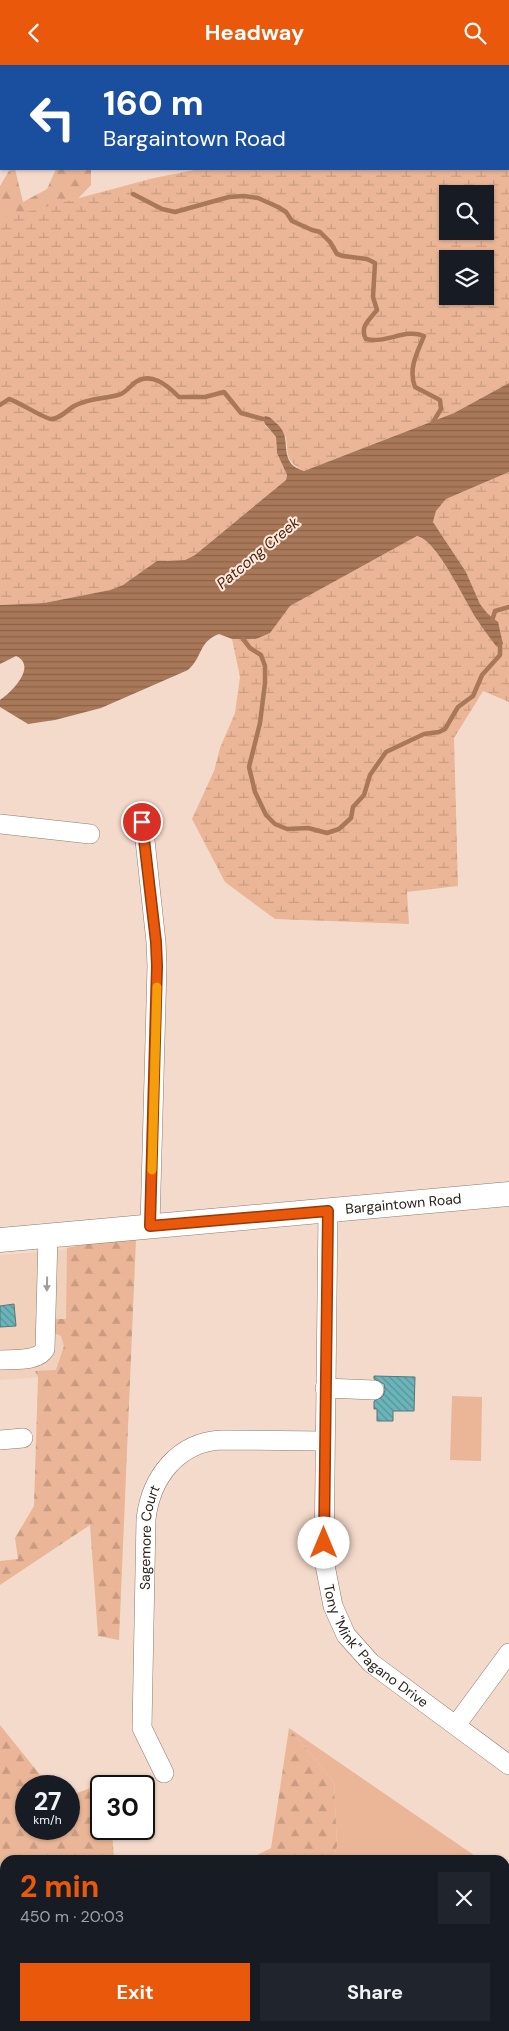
<!DOCTYPE html>
<html lang="en">
<head>
<meta charset="utf-8">
<style>
  :root { --surface:#171b24; --page:#20242c; --text:#f1f3f6; --muted:#9ea1a6; --accent:#ea580c }
  body { margin:0; font-family:"DM Sans",sans-serif; background:var(--page); color:var(--text); height:100vh; display:flex; flex-direction:column; font-size:19px; white-space:nowrap }
  * { box-sizing:border-box; margin:0 }
  p { font-size:16px; color:var(--muted) }
  .icon { flex:none; width:28px; height:28px; fill:none; stroke:currentColor; stroke-width:2; stroke-linecap:round; stroke-linejoin:round }
  .map { position:relative; flex:1; overflow:hidden }
  .sheet { position:absolute; left:0px; top:1790px; width:510px; height:176px; display:flex; flex-direction:column; background:var(--surface); border-radius:15px 15px 0 0; box-shadow:0 1px 4px #0004 }
  .sheet>* { flex:none }
  .guide { position:absolute; left:0px; top:0px; width:510px; height:105px; box-shadow:0 1px 4px #0004; background:#1a4fa0; color:#fff; overflow:hidden }
  .fabs { position:absolute; left:439px; top:120px; display:grid; gap:10px }
  .fabs a { display:grid; place-items:center; width:55px; height:55px; border-radius:0px; background:var(--surface); box-shadow:0 1px 4px #0004; font-size:25px }
  .speed { position:absolute; left:15px; top:1710px; display:flex; gap:10px; font-size:25px; font-weight:700; text-align:center }
  .speed>* { display:grid; place-content:center; width:65px; height:65px; border-radius:50%; background:var(--surface); box-shadow:0 1px 4px #0004; line-height:1 }
  .speed small { font-size:12px; font-weight:400 }
  .speed .limit { border:2px solid #111; border-radius:8px; background:#fff; color:#111 }
  .pin { position:absolute; display:grid; place-items:center; width:42px; height:42px; color:#fff; margin:-21px; border:2px solid #fff; border-radius:50%; box-shadow:0 1px 5px #0007 }
  .me { position:absolute; width:55px; margin:-28px; rotate:0deg; stroke-linejoin:round; filter:drop-shadow(0 0 4px #0008) }
  .turn { display:flex; align-items:center; gap:18px; height:105px; padding:0 20px; font-size:22px }
  .turn .icon { width:65px; height:65px; stroke-width:2.5 }
  .turn b { display:block; font-size:35px; line-height:42px }
  .round { display:grid; place-items:center; flex:none; width:52px; height:52px; border-radius:0px; background:var(--page) }
  .head { display:flex; align-items:center; justify-content:space-between; height:85px; padding:0 20px }
  h1 { font-size:30px; font-weight:700; line-height:38px; color:var(--accent) }
  .cta { display:flex; gap:10px; margin-top:auto; padding:10px 20px }
  .cta a { flex:1; height:58px; border-radius:0px; background:var(--accent); color:#fff; font-size:20px; font-weight:700; line-height:58px; text-align:center }
  .cta a+a { background:var(--page); color:var(--text) }
  header { display:flex; justify-content:space-between; align-items:center; height:65px; padding:0 20px; background:var(--accent); color:#fff; font-size:22px; font-weight:700 }
  .map>svg:first-child { display:block }
</style>
</head>
<body>
<header><svg class="icon" aria-label="back" viewBox="0 0 24 24"><path d="M15 5l-7 7 7 7"/></svg>Headway<svg class="icon" aria-label="search" viewBox="0 0 24 24"><circle cx="10" cy="10" r="6"/><path d="M15 15l6 6"/></svg></header>
<div class="map">
<svg width="509" height="1966" viewBox="0 0 509 1966">
  <defs>
    <pattern id="forest-firs" width="22" height="20" patternUnits="userSpaceOnUse" patternTransform="scale(1.25)"><rect width="22" height="20" fill="#eab697"/><path d="M5 1l3.5 6h-7zM16 11l3.5 6h-7z" fill="#c99c82"/></pattern>
    <pattern id="wetland-marsh" width="20" height="14" patternUnits="userSpaceOnUse" patternTransform="scale(1.25)"><rect width="20" height="14" fill="#eab697"/><path d="M1 5h8M5 5V1M11 12h8M15 12V8" fill="none" stroke="#c99c82"/></pattern>
    <pattern id="water-rules" width="6" height="5" patternUnits="userSpaceOnUse" patternTransform="scale(1.25)"><rect width="6" height="5" fill="#a97859"/><path d="M0 2.5h6" fill="none" stroke="#8a6249"/></pattern>
    <pattern id="building-back-hatch" width="6" height="6" patternUnits="userSpaceOnUse" patternTransform="scale(1.25)"><rect width="6" height="6" fill="#69b5ba"/><path d="M-1 5l2 2M0 0l6 6M5-1l2 2" fill="none" stroke="#579396"/></pattern>
  </defs>
  <rect width="100%" height="100%" fill="#f4dacb"/>
  <path fill="#f1d0bc" d="M80,1178L92,1308L0,1315V1190L62,1185Z"/>
  <path fill="#eab697" d="M452,1331L482,1332L481,1396L450,1395Z
    M289,1663L481,1795H333L337,1781L334,1717Z
    M505,1812L509,1814V1966H462V1961H505Z"/>
  <path fill="url(#forest-firs)" d="M10,104H15L23,137L47,124L56,104H91V120L66,146L0,169V121Z
    M136,1174L119,1575L98,1571L90,1460L0,1520V1496L18,1494L15,1473L34,1441L38,1312L35,1306L56,1305L64,1281L61,1271L52,1267L53,1254H66L67,1183L104,1176Z
    M0,1660L49,1721H26V1764H69V1731L109,1716V1721H101V1764H112L114,1795H5V1961H462V1966H0Z
    M289,1663L334,1717L337,1781L333,1795H248L271,1783Z"/>
  <path fill="url(#wetland-marsh)" fill-rule="evenodd" d="M509,23V318L454,348L304,406C286,397 288,390 286,372L264,359L276,372L277,388L287,410L286,415L195,490L185,495H167L123,520L110,525L44,538L0,540V154L154,113L199,104H509ZM448,129H485V166H448ZM448,194H485V231H448Z
    M509,407V637L483,626L454,673L458,821L407,827L409,859L275,854L225,817L192,754L214,706L220,683L235,648L240,612L232,574H256L269,568L290,541L417,471C437,476 466,536 477,554C483,564 491,573 498,582L503,579L496,555L487,548L480,539L466,507L433,457L436,446L446,434Z"/>
  <path fill="url(#water-rules)" d="M509,318V407L446,434L436,446L433,457L466,507L480,539L487,548L498,557L503,579L498,582L496,581C490,573 483,564 478,556C465,537 438,476 417,471L290,541L270,568L256,574H232L219,569C198,577 203,592 188,605L101,643L55,655L28,659L0,642V635C11,628 38,601 16,591L0,599V540L44,538L110,525L123,520L157,496L185,495L195,490L286,415L287,410L277,388L276,372L265,359L263,354L265,351C269,351 271,353 275,357C291,370 282,382 290,397C293,402 299,404 304,406L454,348Z"/>
  <g fill="none" stroke-linecap="round" stroke-linejoin="round">
    <path stroke="#a97859" stroke-width="4.5" d="M133,129L162,144L175,147L229,132L244,131L258,133L278,142L286,147L292,156L312,165L320,167L330,177L337,189L343,191L367,194L375,198L373,232L377,245C370,254 359,262 366,274C386,279 405,263 424,271C417,288 408,304 415,322L440,335L441,344L433,357
      M0,340L9,334C19,337 45,354 51,354C60,354 66,346 74,341C89,333 103,334 118,330C124,329 129,323 133,319C150,305 167,320 179,332H205L224,327L241,348L263,354
      M492,556L495,546L509,542
      M243,574L250,583L261,590L265,601V618L260,658L249,702L255,727L266,750L275,759L287,764L308,763L327,768L339,764L351,753L353,742L364,730L370,710L386,687L424,669L439,667L445,664L458,642L473,631L482,610L500,590V577"/>
  </g>
  <path fill="url(#building-back-hatch)" stroke="#577677" d="M14,1239L16,1261L0,1262V1241Z
    M374,1311L415,1312L414,1346H393V1356H377V1344H374V1336L383,1331L385,1325L384,1319L374,1314Z"/>
  <g fill="none" stroke-linecap="round" stroke-linejoin="round">
    <g stroke="#90796b" stroke-width="20">
      <g id="minor">
        <path d="M79,1L80,0"/>
        <path d="M0,38L1,37"/>
        <path d="M143,757L156,877L157,901L150,1161"/>
        <path d="M0,759L90,769"/>
        <path id="s1" d="M328,1146L324,1495L333,1541L346,1570L371,1598L509,1700"/>
        <path d="M0,1295C14,1294 38,1297 45,1284L48,1171"/>
        <path d="M325,1323L374,1325"/>
        <path d="M0,1375L23,1373"/>
        <path d="M456,1660L509,1588"/>
        <path id="s2" d="M164,1708L142,1663L146,1454C151,1412 178,1377 222,1375L324,1376"/>
      </g>
    </g>
    <g stroke="#90796b" stroke-width="25">
      <g id="major">
        <path id="s3" d="M0,1175L509,1129"/>
      </g>
    </g>
    <use href="#minor" stroke="#fff" stroke-width="19"/>
    <use href="#major" stroke="#fff" stroke-width="24"/>
  </g>
  <defs><path id="oneway-solid" d="M-6-.8H1V-3.2L6.5 0L1 3.2V.8H-6Z" transform="scale(1.25)"/></defs>
  <use fill="#a09c99" href="#oneway-solid" transform="translate(47 1219) rotate(91)"/>
  <g fill="none" stroke-linecap="round" stroke-linejoin="round">
    <g stroke="#983908" stroke-width="12">
      <path id="route" d="M142,757L156,877L157,901L150,1161L328,1146L324,1478"/>
    </g>
    <use href="#route" stroke="#ea580c" stroke-width="9"/>
    <path stroke="#f59e0b" stroke-width="9" d="M152,1105L157,922"/>
  </g>
  <g text-anchor="middle" stroke-width="4" stroke-linejoin="round" paint-order="stroke">
    <g font-size="14" fill="#2b221c" stroke="#fee9dc">
      <text dy="5" stroke="none"><textPath href="#s3" startOffset="405">Bargaintown Road</textPath></text>
      <text dy="5" stroke="none"><textPath href="#s2" startOffset="241">Sagemore Court</textPath></text>
      <text dy="5" stroke="none"><textPath href="#s1" startOffset="454">Tony "Mink" Pagano Drive</textPath></text>
    </g>
    <g font-size="15" font-style="italic" fill="#46230b" stroke="#fee9dc">
      <text transform="translate(258 488) rotate(-40)" y="5">Patcong Creek</text>
    </g>
  </g>
</svg>
<div class="fabs">
<a><svg class="icon" aria-label="search" viewBox="0 0 24 24"><circle cx="10" cy="10" r="6"/><path d="M15 15l6 6"/></svg></a>
<a><svg class="icon" aria-label="layers" viewBox="0 0 24 24"><path d="M12 4l9 5-9 5-9-5zM3 14l9 5 9-5"/></svg></a>
</div>
<div class="speed"><div>27<small>km/h</small></div><div class="limit">30</div></div>
<div class="pin" style="left:142px;top:757px;background:#d93025"><svg class="icon" aria-label="arrive" viewBox="0 0 24 24"><path d="M6 21V4h12l-3 4 3 4H6"/></svg></div>
<svg class="me" style="left:324px;top:1478px" viewBox="-20 -20 40 40"><circle r="19" fill="#fff"/><path d="M0-13L10 11 0 6-10 11z" fill="#ea580c"/></svg>
<div class="guide">
<div class="turn"><svg class="icon" aria-label="left" viewBox="0 0 24 24"><path d="M17 20v-9H6M10 6l-5 5 5 5"/></svg><div><b>160 m</b>Bargaintown Road</div></div>
</div>
<section class="sheet">
<div class="head"><div><h1>2 min</h1><p>450 m · 20:03</p></div><a class="round"><svg class="icon" aria-label="close" viewBox="0 0 24 24"><path d="M6 6l12 12M18 6L6 18"/></svg></a></div>
<div class="cta"><a>Exit</a><a>Share</a></div>
</section>
</div>
</body>
</html>
